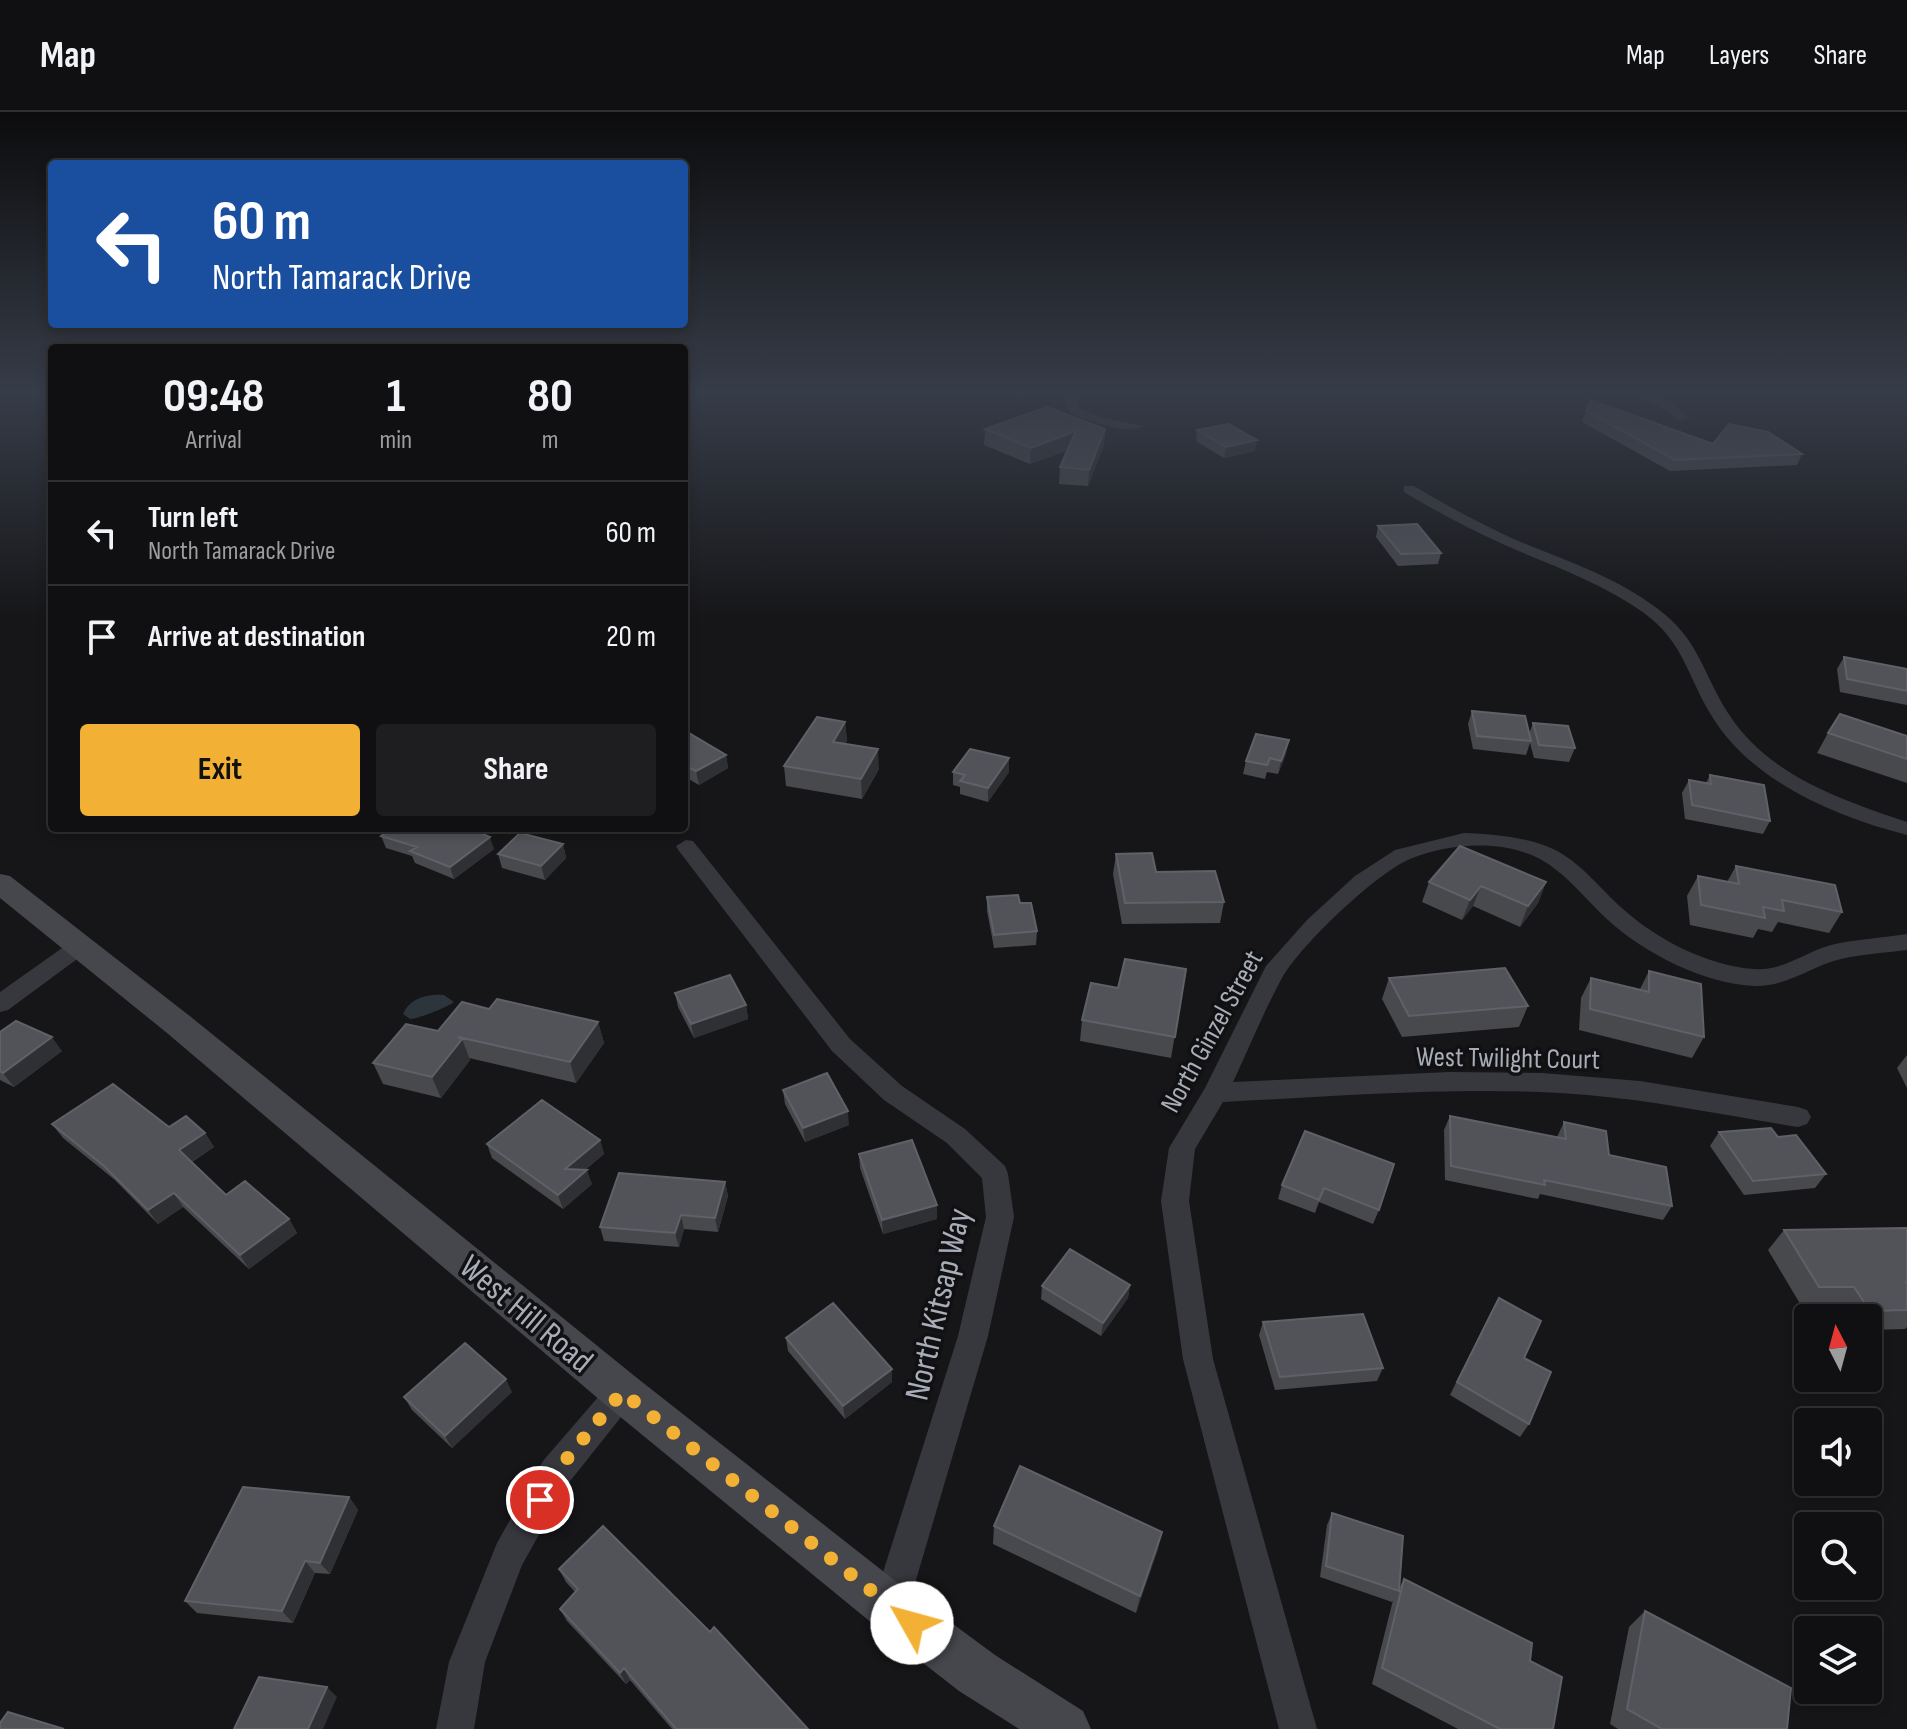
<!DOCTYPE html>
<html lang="en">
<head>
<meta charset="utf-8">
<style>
  :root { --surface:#101012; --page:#1e1e20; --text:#f1f3f6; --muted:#9c9d9f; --line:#303032; --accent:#f2b134 }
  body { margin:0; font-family:"Sofia Sans Condensed",sans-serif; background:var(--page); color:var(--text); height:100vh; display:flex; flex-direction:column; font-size:30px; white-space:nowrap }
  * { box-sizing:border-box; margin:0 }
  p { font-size:26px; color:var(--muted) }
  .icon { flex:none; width:44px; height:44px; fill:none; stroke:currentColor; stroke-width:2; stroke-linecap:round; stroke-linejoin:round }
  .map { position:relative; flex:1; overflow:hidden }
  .drawer { position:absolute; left:48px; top:232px; width:640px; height:488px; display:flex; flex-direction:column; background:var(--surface); border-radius:8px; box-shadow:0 4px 12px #0003,0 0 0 2px var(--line) }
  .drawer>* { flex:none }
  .banner { position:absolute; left:48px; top:48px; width:640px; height:168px; border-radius:8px; box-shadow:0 4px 12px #0003,0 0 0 2px var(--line); background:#1a4fa0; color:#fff; overflow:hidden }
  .needle { width:52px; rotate:354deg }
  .controls { position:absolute; left:1794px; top:1192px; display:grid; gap:16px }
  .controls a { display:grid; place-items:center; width:88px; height:88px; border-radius:8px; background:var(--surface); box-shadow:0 4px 12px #0003,0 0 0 2px var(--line); font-size:40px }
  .pin { position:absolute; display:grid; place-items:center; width:68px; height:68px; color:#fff; margin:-34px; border:4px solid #fff; border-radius:50%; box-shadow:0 2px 8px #0007 }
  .me { position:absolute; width:88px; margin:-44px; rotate:308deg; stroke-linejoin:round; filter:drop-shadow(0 0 6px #0008) }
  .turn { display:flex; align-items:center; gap:28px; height:168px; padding:0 32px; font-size:36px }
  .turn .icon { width:104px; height:104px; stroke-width:2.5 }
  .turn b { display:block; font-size:56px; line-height:68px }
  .eta { display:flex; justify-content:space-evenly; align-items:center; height:136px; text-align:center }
  .eta b { font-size:48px; font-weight:700; line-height:56px }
  .primary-button { display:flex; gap:16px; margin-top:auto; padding:16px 32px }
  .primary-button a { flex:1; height:92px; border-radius:8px; background:var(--accent); color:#111; font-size:32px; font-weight:700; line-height:92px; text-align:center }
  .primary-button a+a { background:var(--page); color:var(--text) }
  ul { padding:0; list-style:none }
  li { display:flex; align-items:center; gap:24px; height:104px; padding:0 32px; border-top:2px solid var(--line) }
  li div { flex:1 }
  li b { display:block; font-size:30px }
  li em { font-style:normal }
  header { display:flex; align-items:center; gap:48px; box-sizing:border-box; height:112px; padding:0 40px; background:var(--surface); border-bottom:2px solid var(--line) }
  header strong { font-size:38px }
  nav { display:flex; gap:44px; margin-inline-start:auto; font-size:28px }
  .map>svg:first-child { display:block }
</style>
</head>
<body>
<header>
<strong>Map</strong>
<nav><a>Map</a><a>Layers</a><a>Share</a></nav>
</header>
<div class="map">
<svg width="1907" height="1617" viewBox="0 0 1907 1617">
  <rect width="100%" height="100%" fill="#161618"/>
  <path fill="#2c353c" d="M444,883L454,890C448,895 418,907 410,907L403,902C410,886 427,882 444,883Z"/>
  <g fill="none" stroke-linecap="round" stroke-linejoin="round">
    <path fill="#37383d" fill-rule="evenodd" d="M1063,281H1075L1079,296L1103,306L1143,314C1127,324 1087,308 1070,301Z
      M1634,281C1655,281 1675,290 1689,306L1679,309L1669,300Z
      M1404,374H1414C1447,394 1481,412 1516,428C1565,448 1616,465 1658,497C1699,527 1703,562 1728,601C1767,663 1842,688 1907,710V723C1836,705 1753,670 1713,606C1687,565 1685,531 1644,501C1602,471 1553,454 1507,434C1471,418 1437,400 1404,380Z
      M1464,721C1492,722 1527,725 1553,737C1581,750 1600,777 1623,797C1656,827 1708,854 1754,857C1783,860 1807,838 1835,832C1858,827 1883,826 1907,822V838C1885,841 1862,842 1841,847C1812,854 1786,875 1755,874C1704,872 1644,841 1608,808C1585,787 1567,762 1540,747C1502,727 1449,731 1410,747C1375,762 1301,833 1282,866C1264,899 1249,936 1233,970L1449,960L1542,961L1640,969L1798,995L1807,998L1811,1005L1807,1012L1798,1015C1728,1004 1658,989 1587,983C1466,973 1344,984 1223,990L1195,1037L1189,1089L1213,1247L1317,1617H1279L1183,1247L1161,1089L1169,1036L1205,976L1266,854L1307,808L1355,764L1395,738Z
      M686,728L693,729L850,927L902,974L965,1017L1005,1054L1008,1062L1014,1105L988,1224L908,1495L903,1508L890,1513L877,1508L872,1495L958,1224L986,1105L982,1066L947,1031L884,988L832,939L679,739L676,734Z
      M80,826L88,829L91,834L88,839L8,898L0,900V880L72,829Z
      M622,1265L633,1270L638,1280L633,1290L567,1373L522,1453L485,1550L474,1617H436L449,1550L497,1431L543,1349L611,1270Z"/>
    <path fill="#45474d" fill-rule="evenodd" d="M0,762L10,764L191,905L637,1266L907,1478L995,1543L1083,1599L1091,1617H1019L959,1579L873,1512L607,1294L167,921L0,786Z"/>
  </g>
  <path fill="#47494d" d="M988,281H1034V284H988Z
    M1586,299L1713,332L1802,342L1797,353L1670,359L1582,310Z
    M985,317H1105L1104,333L1088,374L1059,372L1060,355L1068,338L1030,352L984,333Z
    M1197,318L1255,339L1224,346L1196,329Z
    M1378,414L1441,441L1438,452L1398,454L1376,425Z
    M1844,545L1907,557V593L1840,580L1837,557Z
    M1472,599L1529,622L1533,611L1575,636L1569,650L1534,646L1530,631L1526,643L1473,637L1468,612Z
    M845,610L847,629L845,632L879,657L862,687L786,674L784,654Z
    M684,618L726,643L728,656L699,673L687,666L684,668Z
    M1828,621L1907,624V671L1817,641Z
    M1286,642L1278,662L1267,660L1265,667L1243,662L1246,649Z
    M1009,646V660L988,690L960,682V675L953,673V660Z
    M1710,663L1770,709L1763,722L1685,707L1682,681L1689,668L1706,671Z
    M381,724L494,737L454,767L415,751L412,744L386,736Z
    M563,732L566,746L545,768L502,756L498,742Z
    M1116,742L1224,790L1220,811L1122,812L1113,762Z
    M1736,754L1842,800L1829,821L1778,810L1772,820L1758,817L1753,826L1690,813L1687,784L1698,764L1727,770Z
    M1429,770H1546L1538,791L1520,815L1473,794L1462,808L1422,790Z
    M987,785L1020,791L1037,819L1036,833L994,836L987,799Z
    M1186,857L1171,946L1080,929L1082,908L1118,876Z
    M1649,859L1704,925L1692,946L1579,918L1581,886L1591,866L1640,877Z
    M1389,866L1528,894L1519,915L1402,925L1382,887Z
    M675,881L746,893L748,907L694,926L678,895Z
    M489,897L598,910L604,931L576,971L469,946L470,948L441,986L383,972L373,951L438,919Z
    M0,920L62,939L14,975L0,968Z
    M1907,943V976L1897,956Z
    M783,978L849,1013L805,1030L785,992Z
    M1450,1004L1557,1025L1564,1010L1609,1043L1672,1094L1663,1108L1540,1082L1538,1087L1445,1068L1444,1018Z
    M52,1012L169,1015L205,1021L214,1035L192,1050L226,1083L289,1107L297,1121L249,1157L183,1095L158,1112L115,1068L63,1026Z
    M1305,1019L1379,1098L1373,1112L1319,1090L1315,1101L1278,1087L1282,1073Z
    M1719,1020L1778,1025L1826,1062L1815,1076L1744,1083L1710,1034Z
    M600,1028L604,1042L585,1058L592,1072L563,1097L492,1046L487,1032Z
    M859,1042L937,1093V1107L883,1122L860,1056Z
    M725,1070L728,1084L718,1120L684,1117L679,1135L604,1129L600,1115Z
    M1907,1116V1215L1905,1217L1868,1218V1206H1844L1836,1195H1802L1768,1138L1784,1118Z
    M1130,1173L1128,1186L1101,1224L1041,1187L1042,1174Z
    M1491,1200L1524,1246L1529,1312L1520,1325L1450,1283Z
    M1263,1210L1383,1256L1377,1269L1275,1278L1259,1223Z
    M786,1226L892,1257V1270L845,1307L788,1239Z
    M512,1280L452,1336L412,1298L404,1285Z
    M349,1385L358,1398L330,1462L315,1461L293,1511L197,1501L185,1489Z
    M1332,1401L1399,1476L1404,1467L1530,1549L1553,1617H1458L1372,1572L1393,1488L1392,1490L1320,1465L1327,1413Z
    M994,1414L1162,1420L1136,1501L993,1432Z
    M559,1457L808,1617H672L630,1568L626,1572L567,1509L560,1497L575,1480L566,1470Z
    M1645,1499L1787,1617H1618L1610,1612L1629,1515Z"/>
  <path fill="#2f3033" d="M1105,317L1104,333L1088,374L1089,358Z
    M1076,319L1075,335L1030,352L1031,336Z
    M1257,328L1255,339L1224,346L1226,335Z
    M845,610L847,629L834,649L833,630Z
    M1289,628L1286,642L1278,662L1281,649Z
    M878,637L879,657L862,687L861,667Z
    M726,643L728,656L699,673L696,659Z
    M1009,646V660L988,690V676Z
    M684,653H685L687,666L684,668Z
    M490,725L494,737L454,767L450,755Z
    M563,732L566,746L545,768L541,754Z
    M1546,770L1538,791L1520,815L1528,794Z
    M1481,774L1473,794L1462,808L1470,788Z
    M746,893L748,907L694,926L691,912Z
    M598,910L604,931L576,971L570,950Z
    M52,925L62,939L14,975L3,961Z
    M462,927L470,948L441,986L432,965Z
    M848,999L849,1013L805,1030L803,1016Z
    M205,1021L214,1035L188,1052L179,1038Z
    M600,1028L604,1042L570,1070L565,1057Z
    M587,1058L592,1072L563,1097L558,1083Z
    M725,1070L728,1084L718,1120L715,1106Z
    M174,1081L183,1095L158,1112L148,1098Z
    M937,1093V1107L883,1122L882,1108Z
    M681,1103L684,1117L679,1135L675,1121Z
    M289,1107L297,1121L249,1157L240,1143Z
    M1130,1173L1128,1186L1101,1224L1103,1211Z
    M892,1257V1270L845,1307L843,1294Z
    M506,1267L512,1280L452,1336L445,1324Z
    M349,1385L358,1398L330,1462L320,1451Z
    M1162,1420L1158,1438L1136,1501L1140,1484Z
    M305,1449L315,1461L293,1511L282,1499Z
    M624,1556L630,1568L626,1572L620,1561Z
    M327,1575L337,1585L323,1617H308Z"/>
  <path fill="#525359" stroke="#5f6168" stroke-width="2" d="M1591,288L1713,332L1729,312L1768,320L1802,342L1675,348L1586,299Z
    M1047,295L1105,317L1089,358L1060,355L1076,319L1031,336L985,317Z
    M1228,312L1257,328L1226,335L1197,318Z
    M1417,412L1441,441L1401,442L1378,414Z
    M1844,545L1907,557V579L1847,567Z
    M1472,599L1525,604L1531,629L1477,624Z
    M1840,602L1907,624V647L1828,621Z
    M817,605L845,610L833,630L878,637L861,667L784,654Z
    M1533,611L1568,614L1575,636L1539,633Z
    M684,618L726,643L696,659L684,653Z
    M1256,622L1289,628L1281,649L1270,646L1267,653L1246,649Z
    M970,637L1009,646L988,676L960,669L965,663L953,660Z
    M1710,663L1764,673L1770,709L1692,693L1689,668L1711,672Z
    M391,716H468L490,725L450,755L410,739L417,735L381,724Z
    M520,721L563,732L541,754L498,742Z
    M1460,734L1546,770L1528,794L1481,774L1470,788L1429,770Z
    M1152,741L1156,760L1215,759L1224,790L1125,791L1116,742Z
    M1736,754L1835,773L1842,800L1782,788L1784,799L1763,795L1765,806L1701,793L1698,764L1739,772Z
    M1018,783L1020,791H1031L1037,819L994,823L987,785Z
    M1125,847L1186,857L1175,925L1082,908L1091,871L1118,876Z
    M1505,856L1528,894L1409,904L1389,866Z
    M1649,859L1701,872L1704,925L1590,897L1591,866L1649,880Z
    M730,863L746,893L691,912L675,881Z
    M497,887L598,910L570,950L458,925L462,927L432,965L373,951L406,912L438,919L462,890L489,897Z
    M16,909L52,925L3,961L0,959V920Z
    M827,961L848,999L803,1016L783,978Z
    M113,972L169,1015L186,1004L205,1021L179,1038L226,1083L245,1069L289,1107L240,1143L174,1081L148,1098L104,1054L52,1012Z
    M542,988L600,1028L565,1057L587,1058L558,1083L487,1032Z
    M1450,1004L1566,1027L1564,1010L1606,1019L1609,1043L1666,1055L1672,1094L1544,1068L1545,1073L1451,1054Z
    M1771,1016L1778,1025L1796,1023L1826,1062L1753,1069L1719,1020Z
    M1305,1019L1394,1052L1379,1098L1324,1076L1319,1088L1282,1073Z
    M912,1028L937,1093L882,1108L859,1042Z
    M619,1061L725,1070L715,1106L681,1103L675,1121L600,1115Z
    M1907,1116V1170H1906L1907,1172V1198L1870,1199L1854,1175H1819L1784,1118Z
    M1070,1137L1130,1173L1103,1211L1042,1174Z
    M1499,1186L1541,1209L1524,1246L1551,1260L1529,1312L1457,1270Z
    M833,1191L892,1257L843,1294L786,1226Z
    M1363,1202L1383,1256L1280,1265L1263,1210Z
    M465,1231L506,1267L445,1324L404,1285Z
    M1020,1354L1162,1420L1140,1484L994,1414Z
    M243,1375L349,1385L320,1451L305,1449L282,1499L185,1489Z
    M1332,1401L1403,1424L1399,1479L1326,1454Z
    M603,1414L710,1520L714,1515L808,1617H676L624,1556L620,1561L560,1497L578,1477L559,1457Z
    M1404,1467L1532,1531L1530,1549L1562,1565L1553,1617H1500L1382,1556Z
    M1645,1499L1791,1576L1787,1617H1662L1627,1597Z
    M259,1565L327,1575L308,1617H234Z
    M8,1600L64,1617H0V1611Z"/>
  <linearGradient id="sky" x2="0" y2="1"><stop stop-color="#0c0c0d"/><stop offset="0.55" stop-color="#363c48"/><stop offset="1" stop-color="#363c48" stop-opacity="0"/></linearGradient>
  <rect width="1907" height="508" fill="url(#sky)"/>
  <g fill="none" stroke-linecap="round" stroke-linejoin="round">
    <path stroke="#f2b134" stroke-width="14" stroke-dasharray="0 25.2" d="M540,1388L555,1361L622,1280L912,1511"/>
  </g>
  <g text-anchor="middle" stroke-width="7" stroke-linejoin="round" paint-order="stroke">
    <g font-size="28" fill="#a8adb8" stroke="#111113">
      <text transform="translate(1211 919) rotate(-61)" y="10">North Ginzel Street</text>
      <text transform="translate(1508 945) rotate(1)" y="10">West Twilight Court</text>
    </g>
    <g font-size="34" fill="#a8adb8" stroke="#111113">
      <text transform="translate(937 1192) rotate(-77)" y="12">North Kitsap Way</text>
      <text transform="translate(527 1201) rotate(40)" y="12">West Hill Road</text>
    </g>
  </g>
</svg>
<div class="controls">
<a><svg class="needle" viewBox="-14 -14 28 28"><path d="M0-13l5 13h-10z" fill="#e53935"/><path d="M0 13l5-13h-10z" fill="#9c9d9f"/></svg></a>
<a><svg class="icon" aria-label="sound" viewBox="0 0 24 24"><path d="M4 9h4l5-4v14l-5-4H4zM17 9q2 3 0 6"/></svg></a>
<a><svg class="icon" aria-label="search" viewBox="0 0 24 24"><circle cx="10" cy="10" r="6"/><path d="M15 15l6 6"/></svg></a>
<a><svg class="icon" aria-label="layers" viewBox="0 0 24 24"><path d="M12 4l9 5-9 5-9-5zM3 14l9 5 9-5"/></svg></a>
</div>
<div class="pin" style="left:540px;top:1388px;background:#d93025"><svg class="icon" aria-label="arrive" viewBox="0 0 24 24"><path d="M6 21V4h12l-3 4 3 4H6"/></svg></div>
<svg class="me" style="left:912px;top:1511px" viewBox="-20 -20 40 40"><circle r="19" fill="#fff"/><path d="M0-13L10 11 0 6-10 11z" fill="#f2b134"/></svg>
<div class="banner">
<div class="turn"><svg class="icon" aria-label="left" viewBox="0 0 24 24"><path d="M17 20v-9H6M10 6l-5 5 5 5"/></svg><div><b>60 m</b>North Tamarack Drive</div></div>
</div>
<section class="drawer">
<div class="eta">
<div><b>09:48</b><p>Arrival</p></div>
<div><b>1</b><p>min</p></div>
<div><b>80</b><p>m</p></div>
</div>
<ul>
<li><svg class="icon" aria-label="left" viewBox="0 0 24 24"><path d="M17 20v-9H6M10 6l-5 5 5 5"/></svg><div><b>Turn left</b><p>North Tamarack Drive</p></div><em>60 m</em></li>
<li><svg class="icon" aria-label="arrive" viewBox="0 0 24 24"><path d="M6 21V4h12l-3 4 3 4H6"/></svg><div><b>Arrive at destination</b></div><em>20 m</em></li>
</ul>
<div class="primary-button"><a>Exit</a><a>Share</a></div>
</section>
</div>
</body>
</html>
